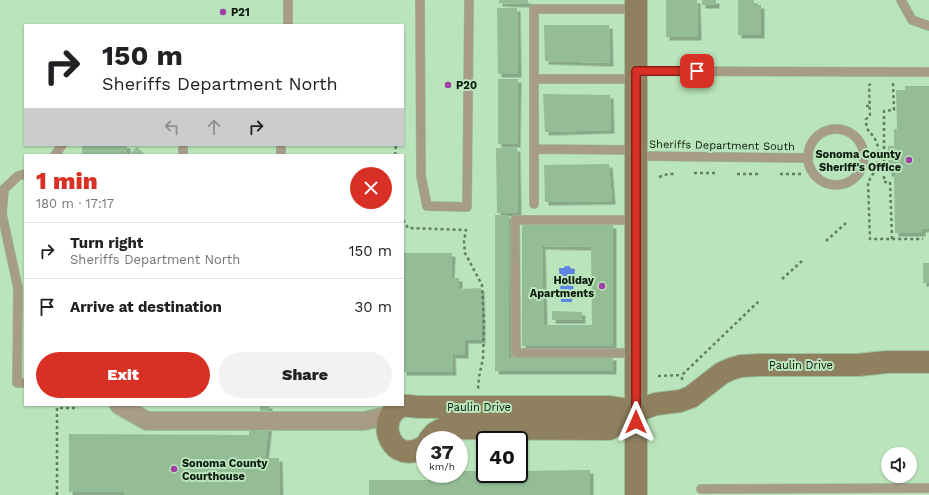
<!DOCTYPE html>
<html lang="en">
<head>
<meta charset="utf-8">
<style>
  :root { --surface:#fff; --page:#f2f2f2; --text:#202124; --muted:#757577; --line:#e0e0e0; --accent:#d93025 }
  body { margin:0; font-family:"Work Sans",sans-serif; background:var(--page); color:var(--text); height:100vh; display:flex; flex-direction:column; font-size:15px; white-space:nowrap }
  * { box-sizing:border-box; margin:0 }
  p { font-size:13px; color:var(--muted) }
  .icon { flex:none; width:22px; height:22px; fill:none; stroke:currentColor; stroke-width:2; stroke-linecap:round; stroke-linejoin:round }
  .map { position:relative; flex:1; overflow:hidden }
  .drawer { position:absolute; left:24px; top:154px; width:380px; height:252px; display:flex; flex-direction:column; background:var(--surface); border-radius:0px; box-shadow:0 1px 3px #0004 }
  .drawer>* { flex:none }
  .banner { position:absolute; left:24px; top:24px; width:380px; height:122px; border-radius:0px; box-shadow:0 1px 3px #0004; background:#fff; color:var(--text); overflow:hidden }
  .fabs { position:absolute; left:881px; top:447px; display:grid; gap:8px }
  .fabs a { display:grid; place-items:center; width:36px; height:36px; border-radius:50%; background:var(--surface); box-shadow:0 1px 3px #0004; font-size:20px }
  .speed { position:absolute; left:416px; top:431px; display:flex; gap:8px; font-size:20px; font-weight:700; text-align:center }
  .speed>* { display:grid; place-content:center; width:52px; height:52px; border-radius:50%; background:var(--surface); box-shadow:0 1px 3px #0004; line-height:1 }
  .speed small { font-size:10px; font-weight:400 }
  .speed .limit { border:2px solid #111; border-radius:6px; background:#fff; color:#111 }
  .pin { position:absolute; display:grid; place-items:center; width:34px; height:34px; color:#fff; margin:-17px; border-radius:8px; box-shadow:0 2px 6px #0006 }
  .me { position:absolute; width:44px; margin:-22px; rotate:0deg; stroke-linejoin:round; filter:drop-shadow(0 0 3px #0008) }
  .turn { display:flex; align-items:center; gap:14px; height:84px; padding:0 12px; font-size:18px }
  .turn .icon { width:52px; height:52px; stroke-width:2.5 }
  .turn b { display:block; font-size:28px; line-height:34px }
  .lanes { display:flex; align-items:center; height:38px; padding:0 12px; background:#0003; justify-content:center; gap:20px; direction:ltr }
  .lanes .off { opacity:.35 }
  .round { display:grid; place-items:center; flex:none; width:42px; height:42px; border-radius:21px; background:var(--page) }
  .summary { display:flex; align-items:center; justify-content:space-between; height:68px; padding:0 12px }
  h1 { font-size:24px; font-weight:800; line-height:30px; color:var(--accent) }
  .primary-button { display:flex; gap:8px; margin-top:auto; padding:8px 12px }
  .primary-button a { flex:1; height:46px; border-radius:24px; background:var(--accent); color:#fff; font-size:16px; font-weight:800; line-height:46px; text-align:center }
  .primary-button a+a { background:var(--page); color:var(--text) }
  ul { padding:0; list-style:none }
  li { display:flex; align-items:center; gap:12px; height:56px; padding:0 12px; border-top:1px solid var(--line) }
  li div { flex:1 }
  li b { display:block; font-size:15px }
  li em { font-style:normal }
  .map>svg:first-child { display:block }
</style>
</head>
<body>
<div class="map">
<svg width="929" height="495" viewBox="0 0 929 495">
  <defs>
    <filter id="shadow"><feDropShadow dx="3.5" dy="3.5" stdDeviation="0" flood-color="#0004"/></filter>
  </defs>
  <rect width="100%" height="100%" fill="#bae4bb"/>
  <path fill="#5e85e2" d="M565,266H570V268L575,269L572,302H561L559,268H564Z"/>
  <path fill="#94bc95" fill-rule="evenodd" filter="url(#shadow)" d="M499,0H528V4L499,3Z
    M666,0H697L698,37H666Z
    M702,0H716V5H702Z
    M738,0H754V5H761V35H738Z
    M497,8H517L518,74H498Z
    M544,25H609L610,63L545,61Z
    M498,79H518L517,144H498Z
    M905,86H929V228L922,229V233H895L894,173H888V146H894V129H897L896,90H905Z
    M543,94L610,95L611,130L545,132Z
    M82,145H127V155H82Z
    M137,147L145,155H129Z
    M496,148H517L518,213H497Z
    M609,164L612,201L545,202L544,165Z
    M495,215H509V357H613V371H495Z
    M522,225H613V346H522ZM542,246L591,247L592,325H544Z
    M403,253H452L451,278H459V289L481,288L482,340H465V355H452L453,372H403Z
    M923,263H929V283H923Z
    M552,311L582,312V320H552Z
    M260,405H269V424L265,458H279L280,495H124V492H69V434L249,435V428L261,424Z
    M590,470V495H369V480H435V474H459V471H485V474H519V471Z"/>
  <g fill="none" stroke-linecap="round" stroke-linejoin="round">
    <g stroke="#9ac09c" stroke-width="10">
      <path id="lane" d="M420,0L421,176L427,206L467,207L469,0
        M901,0L912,20L929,26
        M288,25V0
        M636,71L929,72
        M534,79H636
        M808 157a28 28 0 1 1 56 0a28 28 0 1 1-56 0Z
        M183,145V155
        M534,149L636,150
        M55,155L62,145
        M281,155V145
        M636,156L808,158
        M25,174L18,176L4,189L2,214L18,288L17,383H25
        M534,204V9H636
        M636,353H516L515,220H636
        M701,489L929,488"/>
    </g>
    <g stroke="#9ac09c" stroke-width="20">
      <path id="street" d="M119,405L147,421H364L391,415"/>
    </g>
    <g stroke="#9ac09c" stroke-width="24">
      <path id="secondary" d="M636,0V495
        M429,440L435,433L444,428L609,429L636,411L656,404L680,401L691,397L722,373L731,369L741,366L759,365H858L887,362H929
        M425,446C392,468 374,420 400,407C406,404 413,407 419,407H610L636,411"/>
    </g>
    <path stroke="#627e63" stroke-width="2.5" stroke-dasharray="3 3" stroke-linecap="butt" d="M871,84L869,85L870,116L866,119C866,134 871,130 876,141C882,155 876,171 868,182L870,239H923
      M866,106H870
      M395,155L396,145
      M694,173H716
      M737,174H761
      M780,174H803
      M659,177L668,174H675
      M403,220L408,228L466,230L464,241L465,253L482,285L484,324L483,358L479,377L478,389
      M892,239L890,182H884V111L894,110L893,83
      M826,241L846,223
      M782,279L802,261
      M658,376L682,375
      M682,380V375L760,300
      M57,495V408H76V405"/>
    <use href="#lane" stroke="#a79c87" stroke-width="9"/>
    <use href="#street" stroke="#a79c87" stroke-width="18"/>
    <use href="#secondary" stroke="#8f8060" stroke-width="22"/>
  </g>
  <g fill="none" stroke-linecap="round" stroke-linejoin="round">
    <g stroke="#8d1f18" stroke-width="10">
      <path id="route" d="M636,422V71H697"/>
    </g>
    <use href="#route" stroke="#d93025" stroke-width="7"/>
  </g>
  <g fill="#a03fa6" stroke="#bae4bb" stroke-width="1.5">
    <circle cx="223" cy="12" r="4"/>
    <circle cx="448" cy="85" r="4"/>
    <circle cx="909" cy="160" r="4"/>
    <circle cx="602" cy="286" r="4"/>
    <circle cx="174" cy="469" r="4"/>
  </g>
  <g text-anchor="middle" stroke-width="4" stroke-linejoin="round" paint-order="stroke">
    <g font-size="11" font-weight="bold" fill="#0b1a0c" stroke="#bae4bb" text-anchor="start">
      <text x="231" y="16">P21</text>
      <text x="456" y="89">P20</text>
      <text x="901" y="158" text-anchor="end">Sonoma County<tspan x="901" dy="13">Sheriff's Office</tspan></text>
      <text x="594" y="284" text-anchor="end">Holiday<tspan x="594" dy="13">Apartments</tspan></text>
      <text x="182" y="467">Sonoma County<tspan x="182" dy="13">Courthouse</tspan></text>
    </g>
    <g font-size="11" fill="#0b1a0c" stroke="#bae4bb">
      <text transform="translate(722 145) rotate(1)" y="4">Sheriffs Department South</text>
      <text x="801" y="369">Paulin Drive</text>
      <text x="479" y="411">Paulin Drive</text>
    </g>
  </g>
</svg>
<div class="fabs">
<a><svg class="icon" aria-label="sound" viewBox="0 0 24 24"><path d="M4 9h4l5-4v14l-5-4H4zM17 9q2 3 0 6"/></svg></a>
</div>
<div class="speed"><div>37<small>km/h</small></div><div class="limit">40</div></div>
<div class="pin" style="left:697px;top:71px;background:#d93025"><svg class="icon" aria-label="arrive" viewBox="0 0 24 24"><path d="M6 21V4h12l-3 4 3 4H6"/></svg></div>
<svg class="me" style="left:636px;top:422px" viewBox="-20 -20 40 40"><path d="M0-17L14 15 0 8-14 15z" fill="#d93025" stroke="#fff" stroke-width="4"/></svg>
<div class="banner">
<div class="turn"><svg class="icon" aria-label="right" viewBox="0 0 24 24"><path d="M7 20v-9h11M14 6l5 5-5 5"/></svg><div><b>150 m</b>Sheriffs Department North</div></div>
<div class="lanes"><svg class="icon off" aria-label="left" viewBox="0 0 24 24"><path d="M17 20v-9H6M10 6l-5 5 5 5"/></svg><svg class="icon off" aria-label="ahead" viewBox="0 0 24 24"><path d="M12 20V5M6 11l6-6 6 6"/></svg><svg class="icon" aria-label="right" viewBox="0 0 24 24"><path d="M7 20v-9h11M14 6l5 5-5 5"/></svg></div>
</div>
<section class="drawer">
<div class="summary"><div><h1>1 min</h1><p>180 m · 17:17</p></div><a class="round" style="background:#d93025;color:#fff"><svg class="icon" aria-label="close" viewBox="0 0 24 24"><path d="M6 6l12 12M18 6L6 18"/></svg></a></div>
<ul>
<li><svg class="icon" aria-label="right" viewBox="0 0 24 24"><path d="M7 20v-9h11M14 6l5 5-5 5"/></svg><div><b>Turn right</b><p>Sheriffs Department North</p></div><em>150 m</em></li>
<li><svg class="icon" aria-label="arrive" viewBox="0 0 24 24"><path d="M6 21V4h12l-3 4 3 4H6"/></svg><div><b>Arrive at destination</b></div><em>30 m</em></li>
</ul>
<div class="primary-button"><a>Exit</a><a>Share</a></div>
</section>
</div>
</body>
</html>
